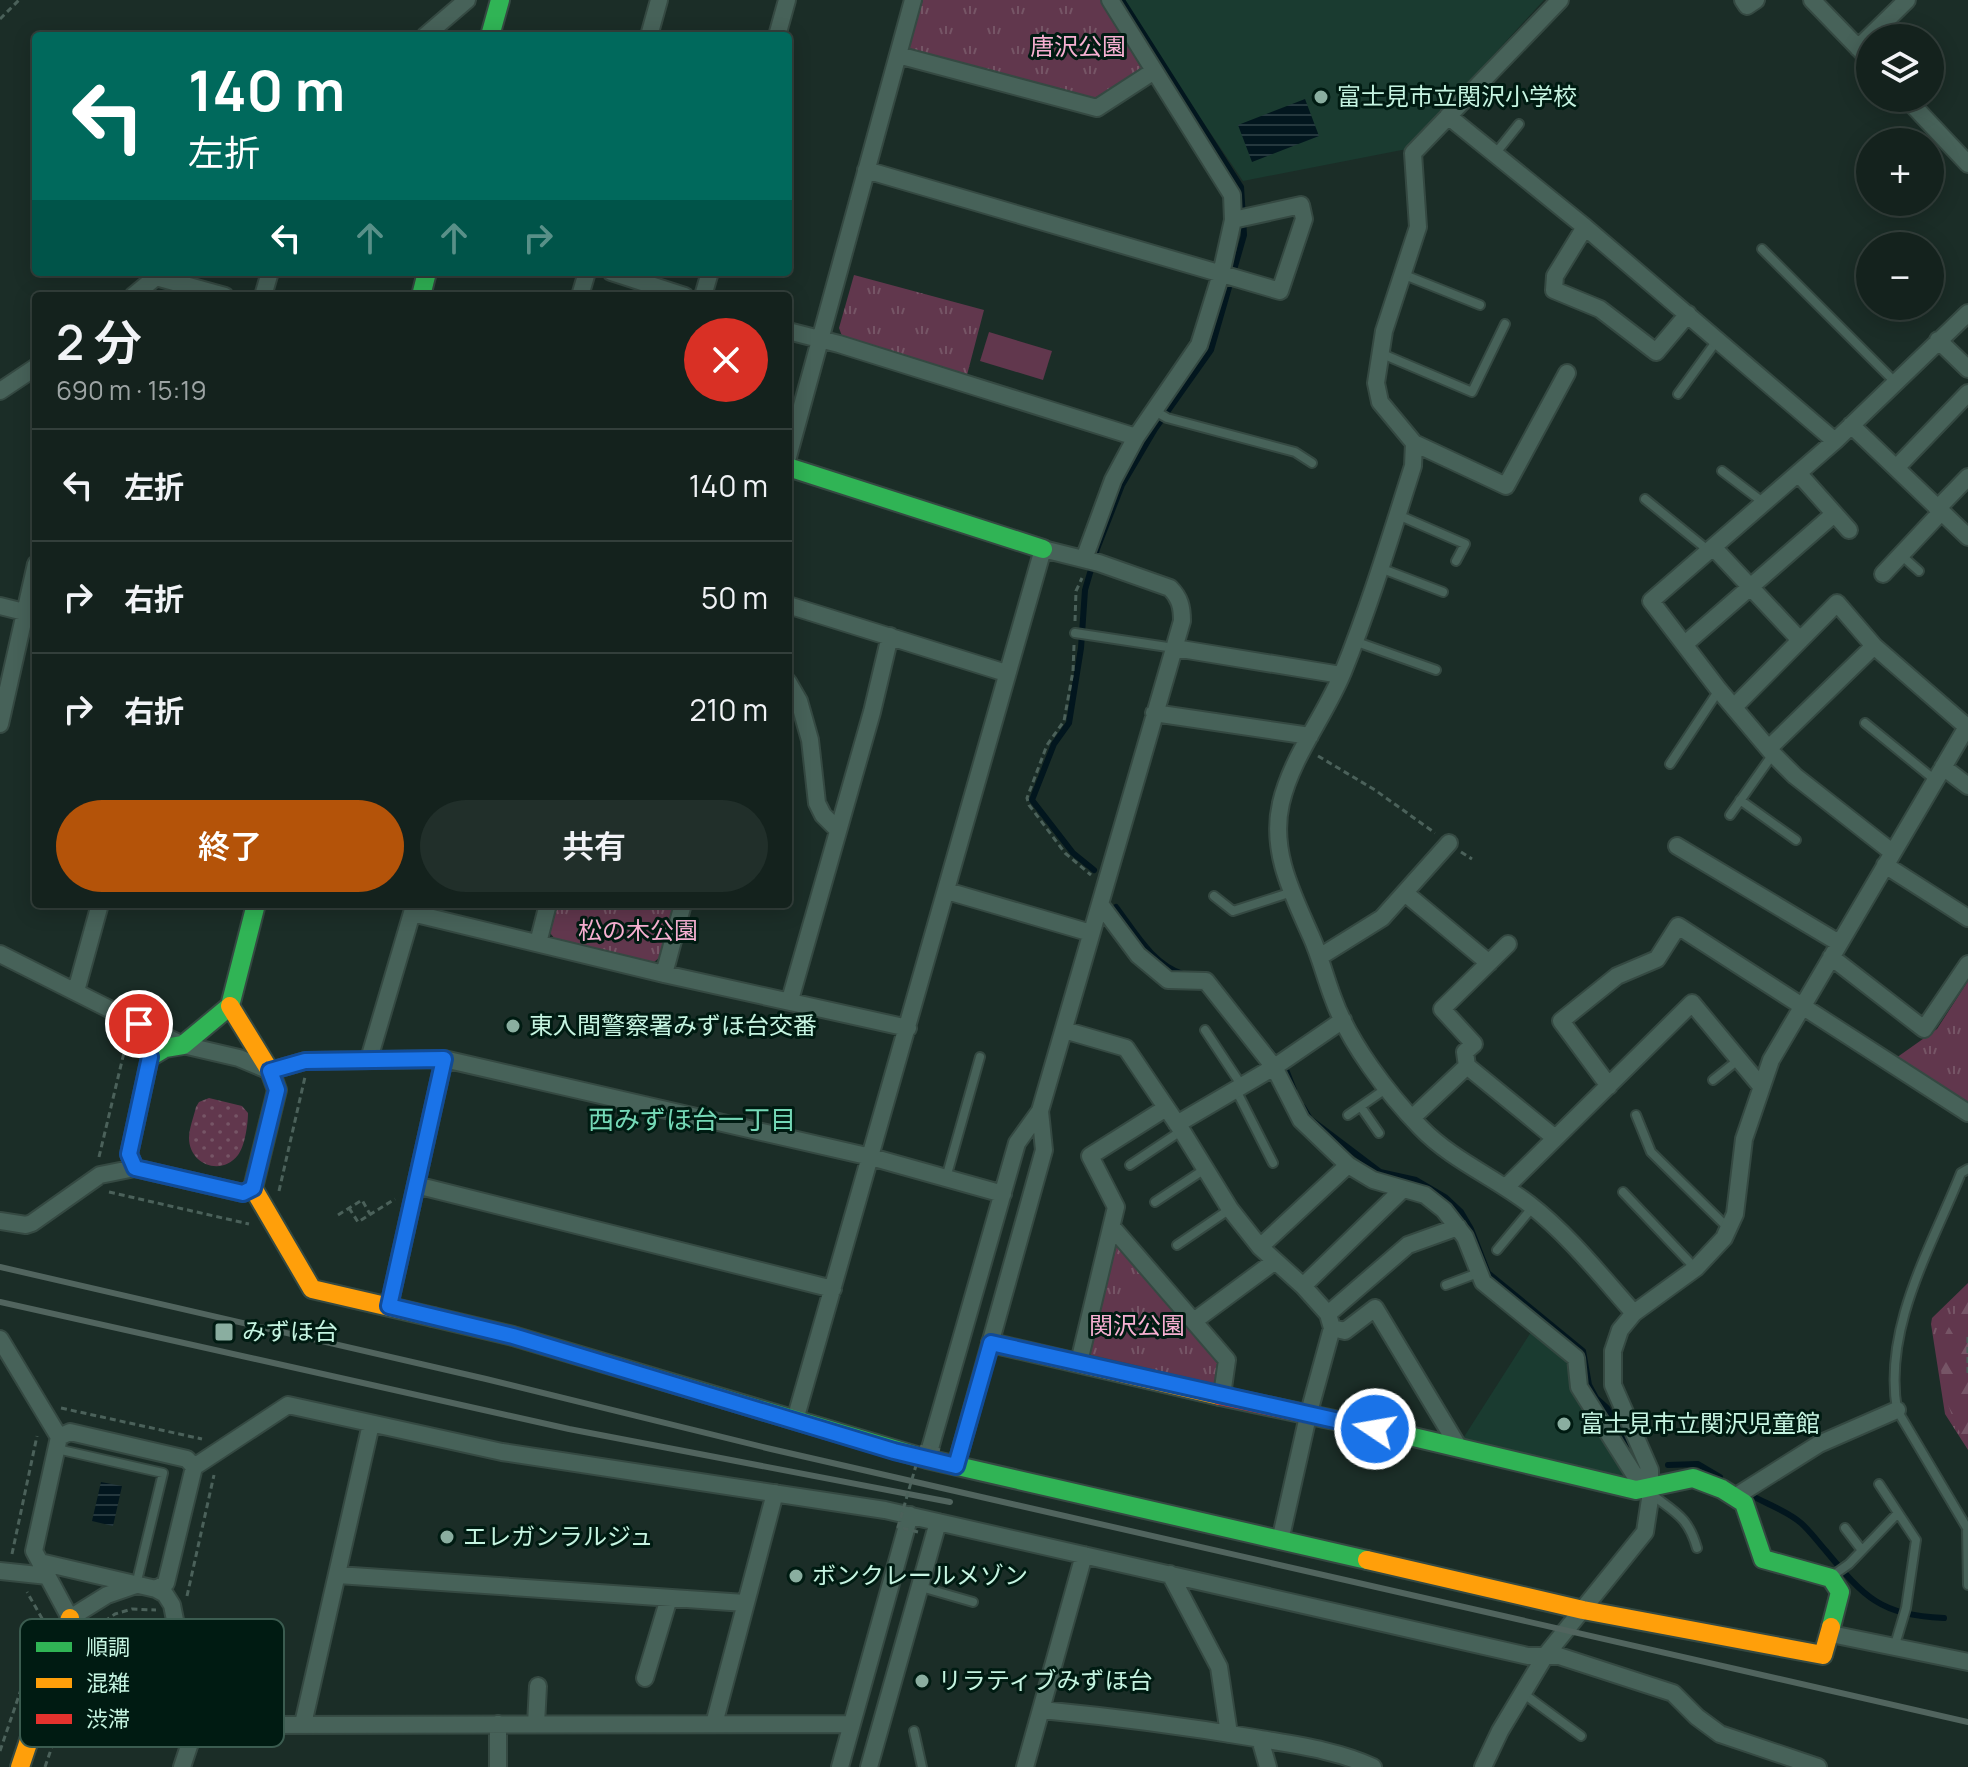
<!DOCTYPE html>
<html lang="ja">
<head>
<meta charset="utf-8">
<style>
  :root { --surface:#14221d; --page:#212f2a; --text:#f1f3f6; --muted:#9da4a4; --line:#333f3b; --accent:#b45309 }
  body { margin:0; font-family:Manrope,"Noto Sans JP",sans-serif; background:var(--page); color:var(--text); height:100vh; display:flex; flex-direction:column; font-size:30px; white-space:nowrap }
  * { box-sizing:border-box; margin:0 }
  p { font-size:26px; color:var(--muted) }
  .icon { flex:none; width:44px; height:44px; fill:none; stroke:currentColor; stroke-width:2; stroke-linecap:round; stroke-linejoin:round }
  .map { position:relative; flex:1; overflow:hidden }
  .panel { position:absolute; left:32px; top:292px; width:760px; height:616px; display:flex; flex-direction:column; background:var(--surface); border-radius:8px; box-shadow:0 4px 20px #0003,0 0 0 2px var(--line) }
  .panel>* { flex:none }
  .top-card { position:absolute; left:32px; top:32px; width:760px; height:244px; border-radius:8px; box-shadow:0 4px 20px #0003,0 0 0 2px var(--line); background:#00695c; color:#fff; overflow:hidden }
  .tools { position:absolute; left:1856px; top:24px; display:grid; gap:16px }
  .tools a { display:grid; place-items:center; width:88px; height:88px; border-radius:50%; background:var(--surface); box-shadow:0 4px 20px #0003,0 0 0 2px var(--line); font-size:40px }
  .pin { position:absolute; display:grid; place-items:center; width:68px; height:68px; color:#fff; margin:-34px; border:4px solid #fff; border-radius:50%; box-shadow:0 2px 8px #0007 }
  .me { position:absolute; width:88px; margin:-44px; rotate:282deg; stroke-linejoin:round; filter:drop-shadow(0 0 6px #0008) }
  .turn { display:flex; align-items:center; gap:28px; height:168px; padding:0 24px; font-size:36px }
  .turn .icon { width:104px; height:104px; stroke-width:2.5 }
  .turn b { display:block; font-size:56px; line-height:68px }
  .lanes { display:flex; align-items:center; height:76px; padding:0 24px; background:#0003; justify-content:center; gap:40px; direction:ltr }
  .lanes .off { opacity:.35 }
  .round { display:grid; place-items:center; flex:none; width:84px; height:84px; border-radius:42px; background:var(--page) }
  .headline { display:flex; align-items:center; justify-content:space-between; height:136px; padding:0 24px }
  h1 { font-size:48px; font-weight:600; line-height:60px }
  .primary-button { display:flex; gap:16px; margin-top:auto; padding:16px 24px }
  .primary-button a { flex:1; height:92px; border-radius:48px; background:var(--accent); color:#fff; font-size:32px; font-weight:600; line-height:92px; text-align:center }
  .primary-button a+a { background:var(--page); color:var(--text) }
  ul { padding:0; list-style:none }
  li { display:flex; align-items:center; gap:24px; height:112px; padding:0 24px; border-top:2px solid var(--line) }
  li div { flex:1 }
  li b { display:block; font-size:30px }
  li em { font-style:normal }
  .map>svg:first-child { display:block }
</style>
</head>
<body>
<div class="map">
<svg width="1968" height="1767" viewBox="0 0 1968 1767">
  <defs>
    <pattern id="grass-tufts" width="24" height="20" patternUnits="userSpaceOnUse" patternTransform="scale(2)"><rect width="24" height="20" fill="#61374d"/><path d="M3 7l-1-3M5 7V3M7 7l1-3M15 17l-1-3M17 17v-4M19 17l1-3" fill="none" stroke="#765566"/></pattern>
    <pattern id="forest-firs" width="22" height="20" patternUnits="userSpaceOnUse" patternTransform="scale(2)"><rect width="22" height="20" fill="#61374d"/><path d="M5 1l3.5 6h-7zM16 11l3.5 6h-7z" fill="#765566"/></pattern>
    <pattern id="garden-dots" width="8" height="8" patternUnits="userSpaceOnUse" patternTransform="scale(2)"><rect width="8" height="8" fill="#61374d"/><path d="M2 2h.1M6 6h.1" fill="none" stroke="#765566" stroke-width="1.8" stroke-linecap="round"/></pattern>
    <pattern id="water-rules" width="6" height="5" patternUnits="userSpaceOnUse" patternTransform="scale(2)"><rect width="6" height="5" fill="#02161e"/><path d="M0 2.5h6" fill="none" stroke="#25383e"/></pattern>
  </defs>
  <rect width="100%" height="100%" fill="#1b2d27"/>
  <path fill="#1a3b30" d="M1120,0H1544L1407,149L1243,181Z
    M1531,1332L1570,1360L1627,1474L1624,1478L1462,1440Z"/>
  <path fill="url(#grass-tufts)" d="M923,0H1104L1146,67L1093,99L913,52L908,45Z
    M854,275L984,310L967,375L842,336L839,328Z
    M558,904H675L660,957L654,962L556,940L550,933Z
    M1968,981V1104L1896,1058L1937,1029Z
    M1115,1240L1220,1361L1216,1387L1088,1357Z
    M1968,1283V1450L1945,1414L1931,1324L1932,1318Z"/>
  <path fill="url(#forest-firs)" d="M1968,1285V1446C1949,1418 1935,1373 1943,1340C1945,1332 1951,1325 1954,1317C1958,1304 1956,1295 1968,1285Z"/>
  <path fill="url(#garden-dots)" d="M209,1098L242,1106L248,1113C248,1124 245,1146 238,1155C221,1177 189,1164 189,1138C189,1128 194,1116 196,1107L199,1102Z"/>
  <path fill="#61374d" d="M989,332L1052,351L1043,380L980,361Z"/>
  <path fill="url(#water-rules)" d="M1305,99L1319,136L1252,162L1238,125Z
    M101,1482L122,1486L113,1526L92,1521Z"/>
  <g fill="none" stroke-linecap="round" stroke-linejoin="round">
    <path stroke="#02161e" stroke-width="6" d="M1094,870L1073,853L1032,800L1054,744L1069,723L1081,648L1085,590L1097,549L1122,485L1155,429L1211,350L1244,235L1241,187L1122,0
      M1116,907C1135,932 1152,964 1183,974
      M1269,1049L1287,1072L1294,1090
      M1303,1107L1310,1119L1380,1172L1416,1180L1445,1197L1461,1212L1471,1229L1488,1273L1583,1351L1589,1385L1596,1398L1607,1408L1637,1460
      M1668,1465L1698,1464L1720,1477
      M1747,1493C1764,1503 1786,1510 1801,1523C1810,1531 1818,1542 1826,1551C1865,1598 1880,1615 1944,1618"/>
    <g stroke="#354942" stroke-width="12">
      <path id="lane" d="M1495,154L1519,124
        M1762,249L1895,382
        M1402,274L1480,305
        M1380,353L1472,392L1505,324
        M1678,394L1718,339
        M1155,411L1167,418L1295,452L1312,463
        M1722,471L1764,503
        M1645,499L1709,551
        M1398,515L1465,544L1456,561
        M1901,555L1919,571
        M1380,568L1443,592
        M1075,633L1174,648
        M1354,641L1436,670
        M1865,723L1935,780
        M1670,764L1719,690
        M1740,800L1796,840
        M1730,815L1773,754
        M1214,896L1233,911L1292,892
        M1205,1030L1242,1086
        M1713,1080L1738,1060
        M1236,1090L1273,1163
        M1361,1107L1379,1133
        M1348,1115L1387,1088
        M1636,1115L1651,1152L1728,1228
        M1130,1165L1181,1131
        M1968,1169L1961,1173C1931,1248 1883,1327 1897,1410L1967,1528L1968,1585
        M946,1178L980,1057
        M1623,1192L1695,1268
        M1155,1202L1205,1169
        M1177,1245L1230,1209
        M1497,1250L1532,1208
        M1446,1285L1478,1273
        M57,1449L163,1473L136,1585
        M1879,1484L1916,1540L1906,1608L1894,1648
        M1651,1494C1676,1513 1688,1517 1697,1548
        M1845,1528L1861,1549
        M1832,1576L1849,1564L1898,1513
        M921,1587L973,1602
        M1524,1694L1581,1736
        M914,1731L922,1767"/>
    </g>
    <g stroke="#354942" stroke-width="20">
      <path id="street" d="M1560,0L1413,153L1418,227L1384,331L1376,383L1380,402L1414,443L1413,466C1391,535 1370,605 1343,672C1325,716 1292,756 1281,803C1270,851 1292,893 1311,936C1320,956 1325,977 1333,998C1349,1043 1388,1094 1421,1128C1452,1160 1494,1177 1529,1204C1569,1235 1601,1276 1634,1313
        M1743,0L1747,6L1756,0
        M1812,0L1870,60
        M425,36L467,0
        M649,36L659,0
        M777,36L787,0
        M1858,48L1907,0
        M898,55L1097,108L1154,71
        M1906,98L1968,164
        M1448,116L1585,227L1835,441
        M866,170L1280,291L1304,219L1301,205L1233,220
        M1585,227L1555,276L1554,290L1600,309L1656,352L1688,314
        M611,272L685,296
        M156,277L225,296
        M133,296L162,272
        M263,296L270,272
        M580,296L587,272
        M703,296L710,272
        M788,331L839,344L1136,437
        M1938,340L1968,369
        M0,391L36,367
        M1851,425L1968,537
        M1414,443L1506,486L1567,373
        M788,457L913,0
        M1897,467L1968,393
        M1799,474L1849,530
        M1937,509L1968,477
        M1713,547L1800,640
        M1084,559L1113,480L1136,437L1199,345L1221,274L1233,220L1232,195L1110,0
        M1883,574L1941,512
        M788,605L1006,673
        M0,606L36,615
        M1685,644L1834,514
        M1175,648L1341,675
        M788,682L799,701L810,740L817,803L823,815L838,830
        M1734,707L1837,603L1874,646L1967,727
        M1154,713L1310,736
        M0,724L36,564
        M1769,748L1874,646
        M1943,767L1968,786
        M1677,846L1839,943
        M1892,852L1795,776L1773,754L1719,690L1651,601L1835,441L1968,313
        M1885,865L1968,918
        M947,891L1091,933
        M1405,893L1489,963
        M1100,904L1138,955L1168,980L1206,981L1274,1067L1301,1120L1348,1165L1373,1180L1425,1195L1444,1210L1465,1237L1483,1282L1576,1358L1579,1387L1634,1474L1651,1485
        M412,913L664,974L908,1028
        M538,943L548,904
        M0,954L139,1024L146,1039L150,1057L129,1154L135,1168
        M1321,956L1382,918L1449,843
        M1831,957L1924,1029L1968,964
        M664,974L683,904
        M76,991L100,904
        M790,1000L872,712L890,636
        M139,1024L183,1045L239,1058L270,1071L305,1061L444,1059L871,1157L1003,1194
        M1064,1030L1126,1048L1182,1131L1230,1209L1260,1247L1303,1286L1328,1314L1332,1328L1308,1416L1280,1541
        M369,1059L414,906
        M1467,1066L1465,1052L1474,1044L1442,1009L1508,944
        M1609,1086L1561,1021L1617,976L1657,959L1678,926L1968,1113
        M1412,1118L1467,1066L1555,1138
        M1177,1124L1276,1066L1343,1020
        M416,1185L833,1289
        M1506,1187L1692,1003L1760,1085
        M0,1221L26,1225L32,1223L100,1175L135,1168L243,1193L253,1188
        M1112,1227L1227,1360L1222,1395
        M1260,1247L1348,1165
        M1303,1286L1403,1189
        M389,1306L444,1059
        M1328,1314L1408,1245L1458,1227
        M1194,1321L1275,1261
        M1332,1328L1345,1331L1375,1308L1458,1446
        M0,1339L59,1437
        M1079,1362L1116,1207L1090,1156L1166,1108
        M795,1420L1043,549L1099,563L1170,588C1180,598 1182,607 1182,621L1040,1111L1017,1143L927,1459
        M956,1466L1044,1150L1040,1111
        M194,1467L288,1405L502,1452L885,1510L1528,1656H1559L1673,1693L1697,1717L1720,1734L1818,1767
        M1738,1495L1819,1444L1897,1410
        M40,1562L156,1589L165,1594L172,1605L196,1725L182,1767
        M0,1571L48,1576
        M1170,1574L1219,1667L1229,1734
        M338,1575L745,1603
        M136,1585L107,1595L70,1618L34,1551L59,1437L70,1432L187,1459L194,1467L166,1583L156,1589
        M1831,1634L1968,1662
        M645,1678L669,1598
        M1042,1710C1114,1717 1184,1726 1255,1738C1295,1745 1336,1750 1373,1767
        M303,1724L371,1424
        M536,1724L538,1686
        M714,1724L775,1493
        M196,1725L851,1724
        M1260,1739L1268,1767
        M498,1767V1724
        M840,1767L910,1515
        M869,1767L938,1522
        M1025,1767L1084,1555
        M1483,1767L1500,1731L1545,1656L1645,1532L1650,1499V1470L1613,1385V1351L1620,1330L1634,1313L1696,1268L1724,1238L1735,1214L1744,1139L1771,1060L1968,725"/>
    </g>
    <g stroke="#354942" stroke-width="22">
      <path id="fast" d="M490,36L500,0
        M421,296L427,272
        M788,467L1043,549
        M150,1057L165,1048L183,1045L230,1006L256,904
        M433,1317L513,1336L927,1459L1367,1560
        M1405,1435L1636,1490L1693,1478L1722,1489L1744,1503L1763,1559L1831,1578L1840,1592L1831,1627"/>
    </g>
    <g stroke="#354942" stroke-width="22">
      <path id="slow" d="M230,1006L270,1071L277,1090L253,1188L312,1289L433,1317
        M991,1343L1220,1396
        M1367,1560L1583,1610L1823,1655L1831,1627
        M20,1767L70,1618"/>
    </g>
    <g stroke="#354942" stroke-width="22">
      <path id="jam" d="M1220,1396L1405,1435"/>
    </g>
    <path stroke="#4b615a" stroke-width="3" stroke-dasharray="6 4" stroke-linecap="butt" d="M0,19L19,0
      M1075,621L1076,591L1082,578
      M1074,645L1073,671L1064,721L1047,745L1027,798L1029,805L1065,853L1091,875
      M1318,756L1375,790L1435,833
      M1461,852L1472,859
      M99,1157L127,1040
      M279,1191L305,1077
      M109,1192L249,1224
      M349,1208L358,1222L395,1199
      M338,1215L362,1200L370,1214
      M1968,1337V1377
      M61,1408L202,1439
      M12,1554L37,1436
      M187,1596L214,1475
      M0,1751L44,1622L27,1592
      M45,1767L92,1630L115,1614L132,1609L156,1610"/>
    <use href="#lane" stroke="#476259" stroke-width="8"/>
    <use href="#street" stroke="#476259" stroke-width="16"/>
    <use href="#fast" stroke="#30b455" stroke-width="18"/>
    <use href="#slow" stroke="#ff9f0a" stroke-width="18"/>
    <use href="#jam" stroke="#e5322d" stroke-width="18"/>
    <path stroke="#51645e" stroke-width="6" d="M0,1267L486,1379L771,1449L1968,1722
      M0,1302L569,1429L950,1502"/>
    <path stroke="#4b615a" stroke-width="3" stroke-dasharray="6 4" stroke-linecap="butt" d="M918,1532L898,1527L922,1445L940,1450"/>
  </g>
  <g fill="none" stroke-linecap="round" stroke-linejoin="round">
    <g stroke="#114b97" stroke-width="20">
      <path id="route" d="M139,1024L150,1057L129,1154L135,1168L243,1193L253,1188L277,1090L270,1071L305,1061L444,1059L389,1306L513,1336L894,1451L956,1466L991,1343L1375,1429"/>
    </g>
    <use href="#route" stroke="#1a73e8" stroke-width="14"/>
  </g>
  <g fill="#8aaea0" stroke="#001b12" stroke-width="3">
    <circle cx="1321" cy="97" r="8"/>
    <circle cx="513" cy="1026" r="8"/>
    <rect x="214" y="1322" width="20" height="20" rx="4"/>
    <circle cx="1564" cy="1424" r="8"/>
    <circle cx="447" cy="1537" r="8"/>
    <circle cx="796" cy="1576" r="8"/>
    <circle cx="922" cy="1681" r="8"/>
  </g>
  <g text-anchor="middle" stroke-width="6" stroke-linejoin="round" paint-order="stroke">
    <g font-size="24" fill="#f7b0d2" stroke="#001b12">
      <text x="1078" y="55">唐沢公園</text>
      <text x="638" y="939">松の木公園</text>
      <text x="1137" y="1334">関沢公園</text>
    </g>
    <g font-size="24" fill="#c5f4e1" stroke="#001b12" text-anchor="start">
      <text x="1337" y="105">富士見市立関沢小学校</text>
      <text x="529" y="1034">東入間警察署みずほ台交番</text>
      <text x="242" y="1340">みずほ台</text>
      <text x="1580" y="1432">富士見市立関沢児童館</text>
      <text x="463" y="1545">エレガンラルジュ</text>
      <text x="812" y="1584">ボンクレールメゾン</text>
      <text x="938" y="1689">リラティブみずほ台</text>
    </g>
    <g font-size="26" fill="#75d9b7" stroke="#001b12">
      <text x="692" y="1129">西みずほ台一丁目</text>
    </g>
  </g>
  <rect x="20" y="1619" width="264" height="128" rx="12" fill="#001b12" stroke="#3b5c50" stroke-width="2"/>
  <rect x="36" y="1642" width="36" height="10" fill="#30b455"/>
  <rect x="36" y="1678" width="36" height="10" fill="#ff9f0a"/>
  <rect x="36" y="1714" width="36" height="10" fill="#e5322d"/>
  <g font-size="22" fill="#c5f4e1">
    <text x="86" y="1655">順調</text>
    <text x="86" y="1691">混雑</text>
    <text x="86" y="1727">渋滞</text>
  </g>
</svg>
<div class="tools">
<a><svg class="icon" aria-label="layers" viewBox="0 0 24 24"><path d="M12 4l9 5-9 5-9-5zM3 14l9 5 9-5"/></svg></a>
<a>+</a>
<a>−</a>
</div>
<div class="pin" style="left:139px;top:1024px;background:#d93025"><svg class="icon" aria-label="arrive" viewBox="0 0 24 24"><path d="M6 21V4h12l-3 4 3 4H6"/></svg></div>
<svg class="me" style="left:1375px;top:1429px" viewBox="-20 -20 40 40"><circle r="17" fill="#1a73e8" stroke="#fff" stroke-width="3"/><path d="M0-11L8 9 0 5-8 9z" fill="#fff"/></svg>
<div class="top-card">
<div class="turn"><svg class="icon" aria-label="left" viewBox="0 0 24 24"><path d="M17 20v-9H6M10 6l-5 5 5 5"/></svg><div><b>140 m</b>左折</div></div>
<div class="lanes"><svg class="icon" aria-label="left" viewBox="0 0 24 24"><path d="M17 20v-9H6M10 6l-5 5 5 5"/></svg><svg class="icon off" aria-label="ahead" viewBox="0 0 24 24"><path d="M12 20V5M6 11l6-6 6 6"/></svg><svg class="icon off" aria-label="ahead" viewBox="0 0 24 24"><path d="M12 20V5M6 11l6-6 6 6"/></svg><svg class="icon off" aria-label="right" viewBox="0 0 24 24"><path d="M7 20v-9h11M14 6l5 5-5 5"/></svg></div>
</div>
<section class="panel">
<div class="headline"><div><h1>2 分</h1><p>690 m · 15:19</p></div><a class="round" style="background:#d93025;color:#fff"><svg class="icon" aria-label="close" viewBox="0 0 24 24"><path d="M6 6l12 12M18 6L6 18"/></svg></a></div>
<ul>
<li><svg class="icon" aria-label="left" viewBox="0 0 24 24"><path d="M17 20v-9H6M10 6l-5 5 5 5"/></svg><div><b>左折</b></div><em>140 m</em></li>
<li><svg class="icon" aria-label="right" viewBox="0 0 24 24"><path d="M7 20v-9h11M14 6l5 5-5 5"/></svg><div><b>右折</b></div><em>50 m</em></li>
<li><svg class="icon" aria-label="right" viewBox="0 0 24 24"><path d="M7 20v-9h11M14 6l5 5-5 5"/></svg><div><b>右折</b></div><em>210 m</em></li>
</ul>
<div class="primary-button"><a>終了</a><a>共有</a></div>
</section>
</div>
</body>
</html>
